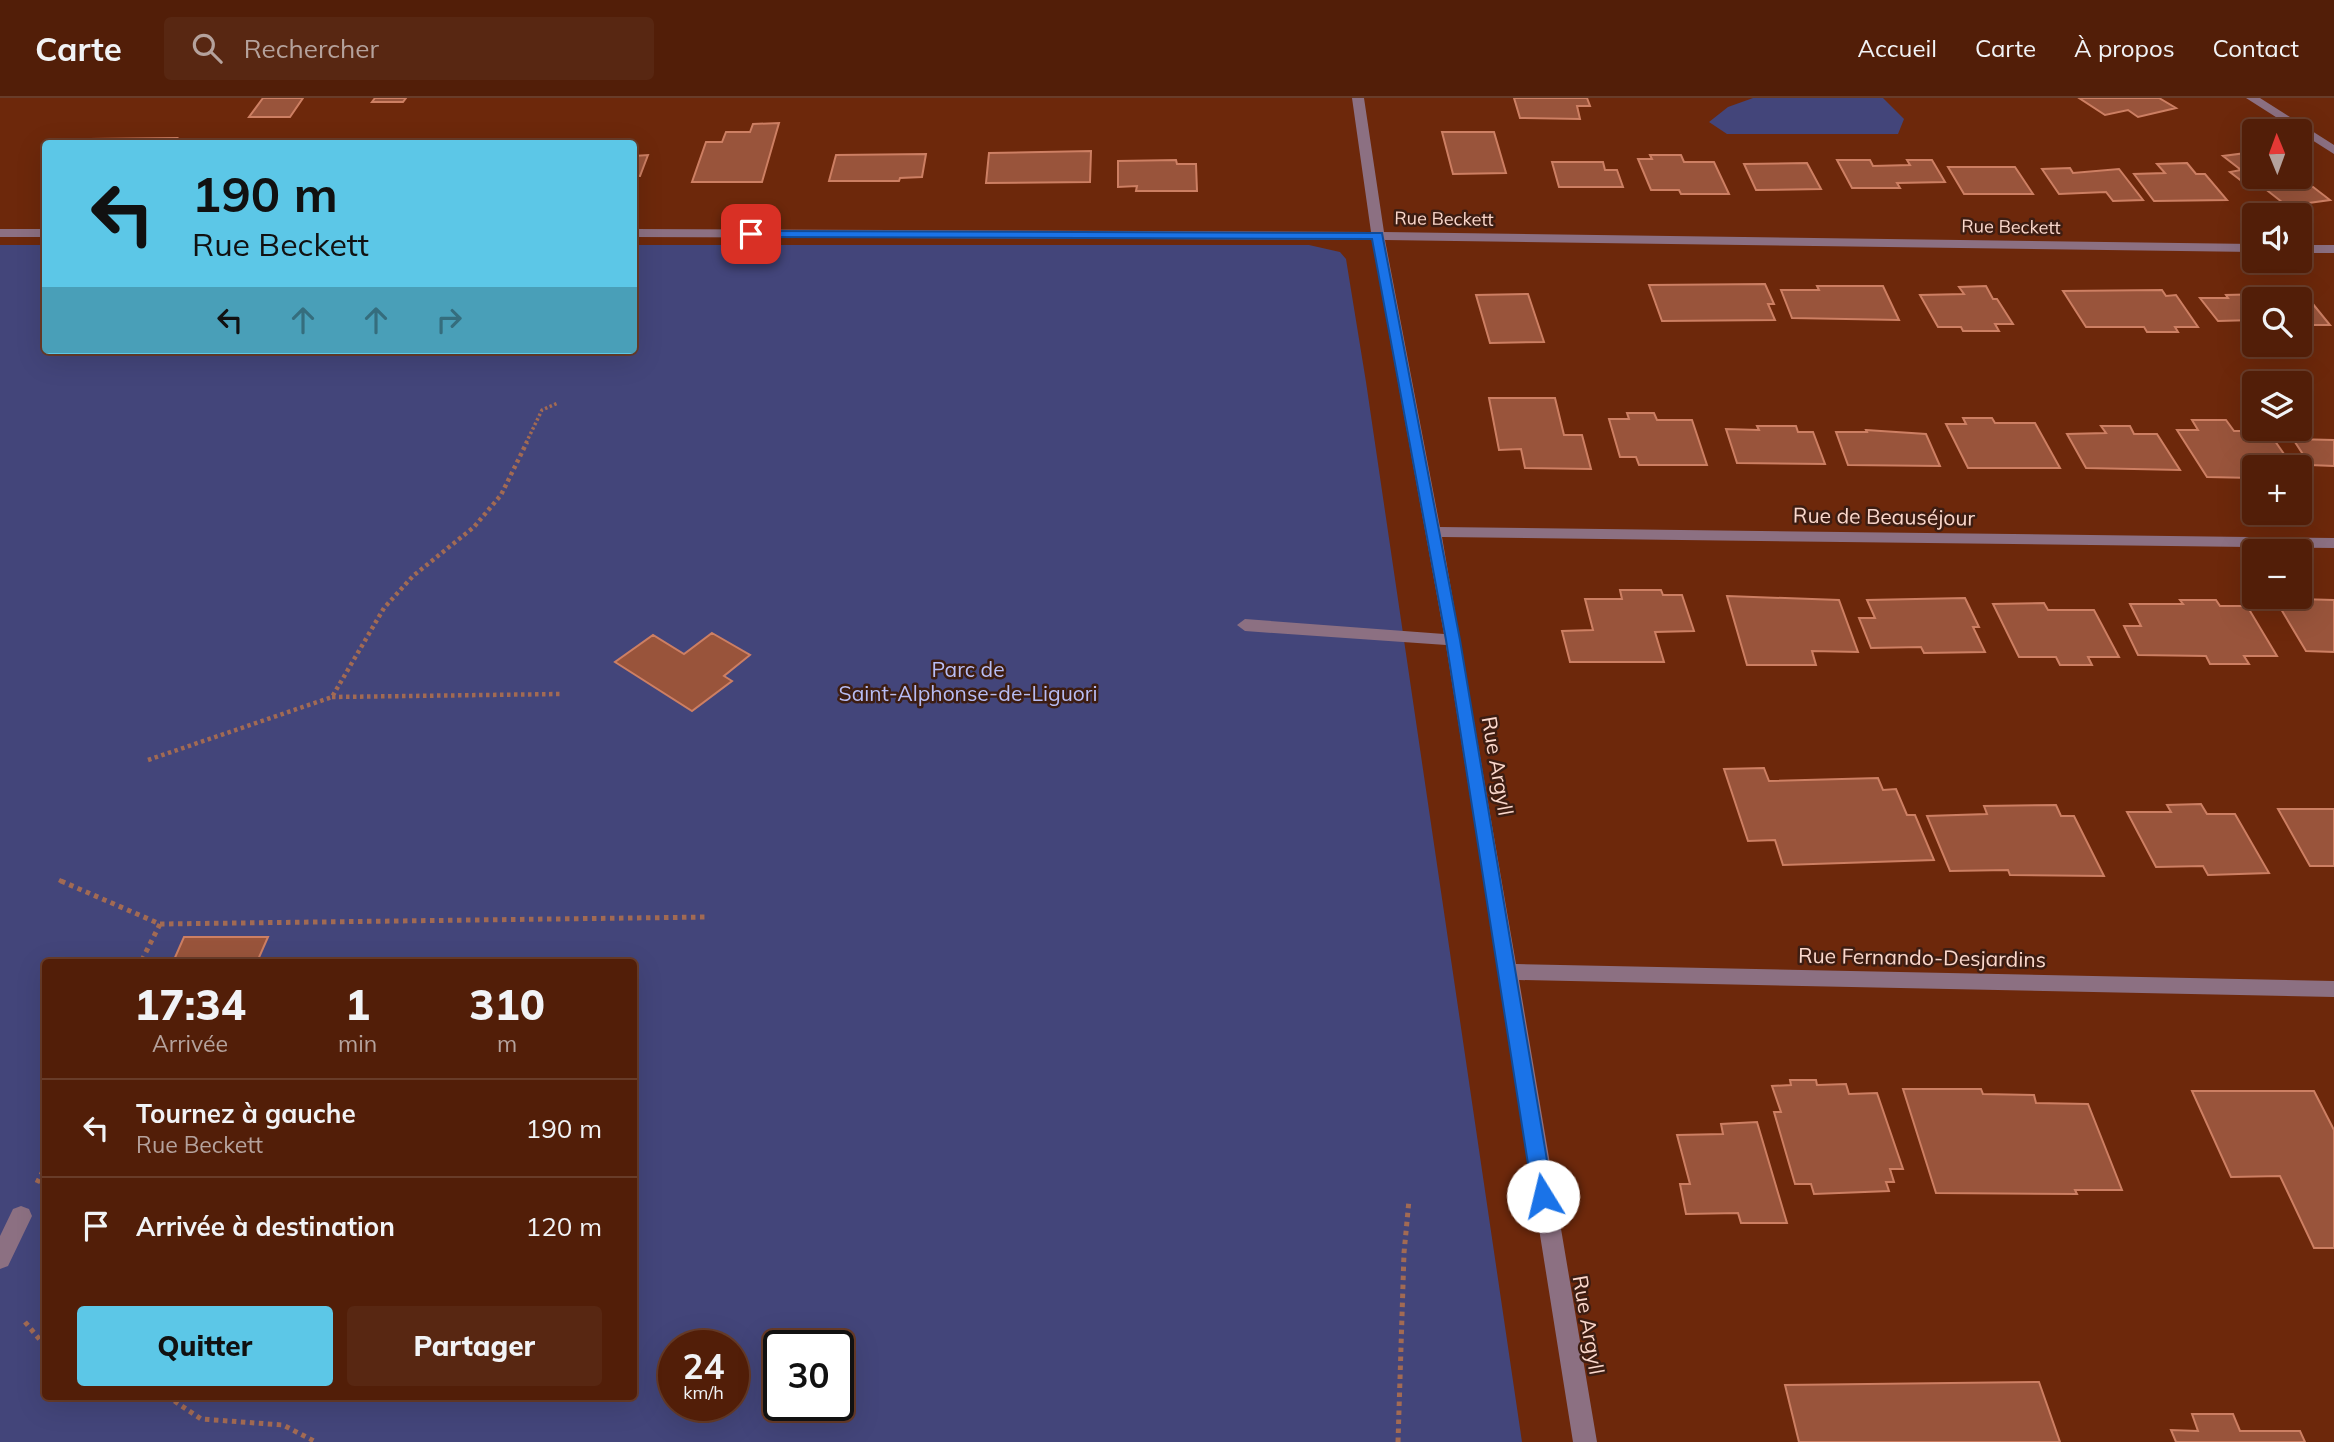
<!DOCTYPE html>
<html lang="fr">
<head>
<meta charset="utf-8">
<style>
  :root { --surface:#521e08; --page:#582712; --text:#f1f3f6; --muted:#b5a29c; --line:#683c29; --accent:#5cc7e7 }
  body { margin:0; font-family:Mulish,sans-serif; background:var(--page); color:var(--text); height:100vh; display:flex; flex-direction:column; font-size:26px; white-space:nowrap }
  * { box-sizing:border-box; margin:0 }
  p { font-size:23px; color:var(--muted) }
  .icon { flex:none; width:38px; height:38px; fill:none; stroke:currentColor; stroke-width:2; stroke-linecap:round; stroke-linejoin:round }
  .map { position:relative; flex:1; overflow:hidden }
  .sheet { position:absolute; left:42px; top:861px; width:595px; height:441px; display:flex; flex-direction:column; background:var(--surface); border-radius:7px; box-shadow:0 7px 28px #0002,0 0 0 2px var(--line) }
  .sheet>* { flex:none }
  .top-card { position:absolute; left:42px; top:42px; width:595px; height:214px; border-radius:7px; box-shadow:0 7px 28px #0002,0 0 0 2px var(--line); background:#5cc7e7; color:#111; overflow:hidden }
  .needle { width:46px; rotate:359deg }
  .controls { position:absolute; left:2242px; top:21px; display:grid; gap:14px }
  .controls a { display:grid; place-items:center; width:70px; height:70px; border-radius:7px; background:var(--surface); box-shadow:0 7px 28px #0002,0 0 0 2px var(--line); font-size:35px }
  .speed { position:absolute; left:658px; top:1232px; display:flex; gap:14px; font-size:35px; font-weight:700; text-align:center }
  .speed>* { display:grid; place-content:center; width:91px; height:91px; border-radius:50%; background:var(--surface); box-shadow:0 7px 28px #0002,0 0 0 2px var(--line); line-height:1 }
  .speed small { font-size:18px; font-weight:400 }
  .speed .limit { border:4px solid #111; border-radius:10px; background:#fff; color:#111 }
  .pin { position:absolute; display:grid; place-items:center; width:60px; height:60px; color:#fff; margin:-30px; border-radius:14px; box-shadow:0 4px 10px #0006 }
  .me { position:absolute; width:77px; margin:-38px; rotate:351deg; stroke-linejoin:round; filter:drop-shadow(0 0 5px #0008) }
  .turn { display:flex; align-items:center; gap:24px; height:147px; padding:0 35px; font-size:32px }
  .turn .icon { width:91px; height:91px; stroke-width:2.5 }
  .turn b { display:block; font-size:49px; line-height:60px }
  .lanes { display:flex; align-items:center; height:66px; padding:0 35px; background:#0003; justify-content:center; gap:35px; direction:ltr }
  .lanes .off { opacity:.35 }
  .eta { display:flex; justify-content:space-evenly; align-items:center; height:119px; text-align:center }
  .eta b { font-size:42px; font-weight:800; line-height:49px }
  .button { display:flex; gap:14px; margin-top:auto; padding:14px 35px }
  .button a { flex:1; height:80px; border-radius:7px; background:var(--accent); color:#111; font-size:28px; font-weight:800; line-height:80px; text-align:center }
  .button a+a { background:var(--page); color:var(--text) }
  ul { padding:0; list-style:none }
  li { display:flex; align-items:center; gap:21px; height:98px; padding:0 35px; border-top:2px solid var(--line) }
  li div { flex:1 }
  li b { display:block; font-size:26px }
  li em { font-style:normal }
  header { display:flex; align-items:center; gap:42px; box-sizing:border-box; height:98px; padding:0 35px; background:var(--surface); border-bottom:2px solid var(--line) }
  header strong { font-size:33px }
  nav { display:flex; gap:38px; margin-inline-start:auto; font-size:24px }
  .search { width:490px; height:63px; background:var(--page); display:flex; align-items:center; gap:18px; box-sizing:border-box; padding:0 24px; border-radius:7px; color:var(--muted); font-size:26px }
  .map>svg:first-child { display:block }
</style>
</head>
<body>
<header>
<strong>Carte</strong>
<div class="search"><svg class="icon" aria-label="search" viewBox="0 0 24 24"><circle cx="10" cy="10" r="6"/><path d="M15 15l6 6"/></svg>Rechercher</div>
<nav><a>Accueil</a><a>Carte</a><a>À propos</a><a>Contact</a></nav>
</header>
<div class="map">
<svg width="2334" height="1344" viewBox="0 0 2334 1344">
  <rect width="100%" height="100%" fill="#6d280b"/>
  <path fill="#43457a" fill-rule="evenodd" d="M1753,0H1883L1904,21L1898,36H1727L1709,24L1728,9Z
    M0,147H45L46,252H634V147H1309L1340,154L1346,161L1366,284L1522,1344H0ZM46,864H634V1298H46ZM674,1248H733V1307H674ZM779,1248H838V1307H779Z"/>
  <path fill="#99543b" stroke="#cd7f63" stroke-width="2" d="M263,0H303L290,19H249Z
    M375,0H406L403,4H372Z
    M1514,0H1587L1590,8H1577L1580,21L1520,20Z
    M2079,0H2159L2176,10L2138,19L2128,12L2105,17Z
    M779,25L762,84H692L706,44H722L726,34H750L753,26Z
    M1442,34H1494L1506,75L1453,76Z
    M177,40L173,46H87L90,41Z
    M1091,53L1090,84L986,85L989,55Z
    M2254,54V79H2300L2330,102L2287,108L2259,86L2248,88L2230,74L2241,72L2223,58Z
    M926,56L922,79L900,80L899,83H829L836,57Z
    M648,57L640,78H634V58Z
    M1650,57H1681L1684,64H1714L1729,96H1681L1679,92H1651L1638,61H1652Z
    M1176,62L1177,66H1196L1197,93H1136L1137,88L1118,89V63Z
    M1837,62H1870L1873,68L1910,67L1907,62H1932L1945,84L1897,85L1900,90H1852Z
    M1552,64H1603L1605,72H1617L1623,89H1559Z
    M1807,65L1821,91L1756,92L1744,66Z
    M2187,65L2196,76H2205L2227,102L2154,103L2134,76L2165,75L2157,66Z
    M1948,69H2015L2033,96H1964Z
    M2070,70L2073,75L2119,71L2143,102L2113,103L2106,94L2059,96L2042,71Z
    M1765,186L1774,206H1768L1775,222L1662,223L1649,187Z
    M1817,188H1883L1899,222L1792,220L1781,192H1819Z
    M1986,188L1993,201H1997L2013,226H1995L1999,233H1963L1961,229H1938L1920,197L1964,196L1959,189Z
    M2162,192L2166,198L2176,197L2198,229H2175L2178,234H2147L2144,229H2086L2063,193Z
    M2304,195L2330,227H2300V201H2254V222L2218,223L2200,200H2228L2226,197Z
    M1528,196L1544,244L1490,245L1476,197Z
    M1489,300H1555L1564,337H1582L1591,371L1525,370L1521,351L1499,352Z
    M1627,315H1654L1657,322H1692L1707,367H1639L1636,359H1620L1609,321H1629Z
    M1963,320H1992L1995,325H2035L2060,370H1968L1946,326H1966Z
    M2192,322H2226L2234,333H2268L2293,369H2254V380L2207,379L2177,332H2198Z
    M1757,328H1796L1798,334H1813L1825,366L1737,365L1726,331L1759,332Z
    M2101,328H2130L2134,336H2157L2180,372L2086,370L2067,336L2106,335Z
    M1866,332L1926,336L1940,368L1848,367L1836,334H1867Z
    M2293,341L2334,342V368L2310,367Z
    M1620,492H1661L1663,497H1682L1694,533L1655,534L1664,564H1570L1562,533L1593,532L1585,501H1622Z
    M1727,498L1839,502L1858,554L1812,553L1816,567H1747Z
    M1965,500L1979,529H1973L1985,554L1924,555L1921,549L1871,550L1859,520H1875L1867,502Z
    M2299,501L2334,502V554L2306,553L2278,506L2303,507Z
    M2180,502H2216L2220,508H2247L2277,558H2244L2249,566H2210L2206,558L2138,557L2124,528H2141L2130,506H2183Z
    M2044,505L2048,512H2094L2119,559H2088L2092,567H2060L2056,559H2019L1993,506Z
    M712,535L750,557L724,578L732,583L692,613L615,564L653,537L684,556Z
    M1764,670L1769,683L1878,680L1883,692L1896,691L1907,717H1915L1934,762L1783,767L1775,742L1748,743L1724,671Z
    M2201,706L2207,716H2235L2269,775L2208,777L2203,768L2156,769L2127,714H2171L2167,707Z
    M2056,707L2061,718H2074L2104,778L2010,777L2008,772L1950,773L1927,718L1987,716L1984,708Z
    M2278,711H2334V768H2310Z
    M184,839H268L257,864H173Z
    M1790,982H1816L1817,987L1846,986L1849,996L1877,995L1903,1071H1890L1894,1084H1886L1889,1093L1814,1096L1811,1086H1795L1774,1014H1781L1772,988L1791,987Z
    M1903,991H1981L1983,996L2034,997L2036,1005L2088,1006L2122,1092H2075L2077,1096L1936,1095Z
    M2192,993H2314L2334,1032V1150H2314L2280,1078L2231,1079Z
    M1757,1024L1787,1125H1741L1738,1115L1686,1116L1680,1086H1690L1677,1037L1723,1036L1721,1026Z
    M2039,1284L2060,1344H1799L1785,1287Z
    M2192,1316H2233L2240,1333H2300L2305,1344H2176L2171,1332L2198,1333Z"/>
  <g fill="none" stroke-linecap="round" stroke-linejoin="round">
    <path stroke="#a26a53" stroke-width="3.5" stroke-dasharray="2.5 2.5" stroke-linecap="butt" d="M526,345L542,312L558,305"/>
    <path stroke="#a26a53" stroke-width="4.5" stroke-dasharray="3.5 3.5" stroke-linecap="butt" d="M332,599L561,596
      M148,662L332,599L384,510L413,478L474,429L501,397L527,344
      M59,782L65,785"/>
    <path stroke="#a26a53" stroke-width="5" stroke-dasharray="4.5 4.5" stroke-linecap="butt" d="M61,783L160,826L141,864
      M160,826L709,819
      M37,1085L46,1067
      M25,1224L46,1249
      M167,1298L201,1321L283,1327L316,1344
      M1398,1344L1404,1155L1409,1102"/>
    <path fill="#8c7082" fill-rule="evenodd" d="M1352,0H1364L1384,134L2254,146V154L1385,142L1440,429L2334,440V450L1442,439L1516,866L2334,883V899L1519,882L1597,1344H1573L1446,547L1245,533L1237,527L1245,521L1444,536L1372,142L634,139V131L1371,134Z
      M2246,0H2260L2334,47V56Z
      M0,131H46V139H0Z
      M2300,147H2334V155H2300Z
      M21,1108L29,1111L32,1118L8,1168L0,1171V1138L13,1111Z"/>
  </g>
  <path fill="#1a73e8" stroke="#114b97" stroke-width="2" d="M747,133L1382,135L1460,542L1553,1098L1550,1104L1543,1107L1536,1104L1533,1098L1446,542L1372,141L751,139L747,138Z"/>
  <g text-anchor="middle" stroke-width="5" stroke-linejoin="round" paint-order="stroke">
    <g font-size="18" fill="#fbd8cc" stroke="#3d1d12">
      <text transform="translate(1444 121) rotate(1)" y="6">Rue Beckett</text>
      <text transform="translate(2011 129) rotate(1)" y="6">Rue Beckett</text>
    </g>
    <g font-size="21" fill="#fbd8cc" stroke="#3d1d12">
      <text transform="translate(1884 419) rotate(1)" y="7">Rue de Beauséjour</text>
      <text transform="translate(1497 668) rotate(80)" y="7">Rue Argyll</text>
      <text transform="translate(1922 860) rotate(1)" y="7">Rue Fernando-Desjardins</text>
      <text transform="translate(1588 1227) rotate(80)" y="7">Rue Argyll</text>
    </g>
    <g font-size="21" fill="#b8bdf4" stroke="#3d1d12">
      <text x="968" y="579">Parc de<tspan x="968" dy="24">Saint-Alphonse-de-Liguori</tspan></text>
    </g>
  </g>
</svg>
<div class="controls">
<a><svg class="needle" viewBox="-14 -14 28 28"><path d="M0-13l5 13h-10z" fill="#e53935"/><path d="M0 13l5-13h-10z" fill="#b5a29c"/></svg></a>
<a><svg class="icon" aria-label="sound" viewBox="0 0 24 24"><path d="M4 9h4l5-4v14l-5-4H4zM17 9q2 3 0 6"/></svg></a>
<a><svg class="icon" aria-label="search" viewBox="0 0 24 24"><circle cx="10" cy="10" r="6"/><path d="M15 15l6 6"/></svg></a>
<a><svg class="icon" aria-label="layers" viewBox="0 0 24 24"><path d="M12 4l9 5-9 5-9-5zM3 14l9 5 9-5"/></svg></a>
<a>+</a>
<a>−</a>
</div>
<div class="speed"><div>24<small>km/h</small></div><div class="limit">30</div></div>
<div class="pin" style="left:751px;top:136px;background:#d93025"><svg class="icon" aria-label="arrive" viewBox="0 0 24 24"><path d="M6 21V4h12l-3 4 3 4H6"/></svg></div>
<svg class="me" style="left:1543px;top:1098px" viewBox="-20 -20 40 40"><circle r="19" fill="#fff"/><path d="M0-13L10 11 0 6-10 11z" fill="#1a73e8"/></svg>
<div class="top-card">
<div class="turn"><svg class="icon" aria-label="left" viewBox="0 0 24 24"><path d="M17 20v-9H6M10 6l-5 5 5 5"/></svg><div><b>190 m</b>Rue Beckett</div></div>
<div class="lanes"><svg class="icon" aria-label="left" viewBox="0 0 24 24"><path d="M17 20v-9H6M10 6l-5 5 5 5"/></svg><svg class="icon off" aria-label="ahead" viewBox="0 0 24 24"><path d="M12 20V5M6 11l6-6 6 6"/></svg><svg class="icon off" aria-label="ahead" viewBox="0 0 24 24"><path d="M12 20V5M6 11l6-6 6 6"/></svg><svg class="icon off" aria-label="right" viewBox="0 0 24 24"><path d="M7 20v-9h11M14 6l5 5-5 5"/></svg></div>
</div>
<section class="sheet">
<div class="eta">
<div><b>17:34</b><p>Arrivée</p></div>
<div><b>1</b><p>min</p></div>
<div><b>310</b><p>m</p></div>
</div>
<ul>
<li><svg class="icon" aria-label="left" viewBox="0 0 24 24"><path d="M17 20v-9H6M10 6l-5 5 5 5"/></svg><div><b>Tournez à gauche</b><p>Rue Beckett</p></div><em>190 m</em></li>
<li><svg class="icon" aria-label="arrive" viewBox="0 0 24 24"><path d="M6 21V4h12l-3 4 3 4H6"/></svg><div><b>Arrivée à destination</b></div><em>120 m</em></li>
</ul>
<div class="button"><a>Quitter</a><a>Partager</a></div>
</section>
</div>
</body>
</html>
